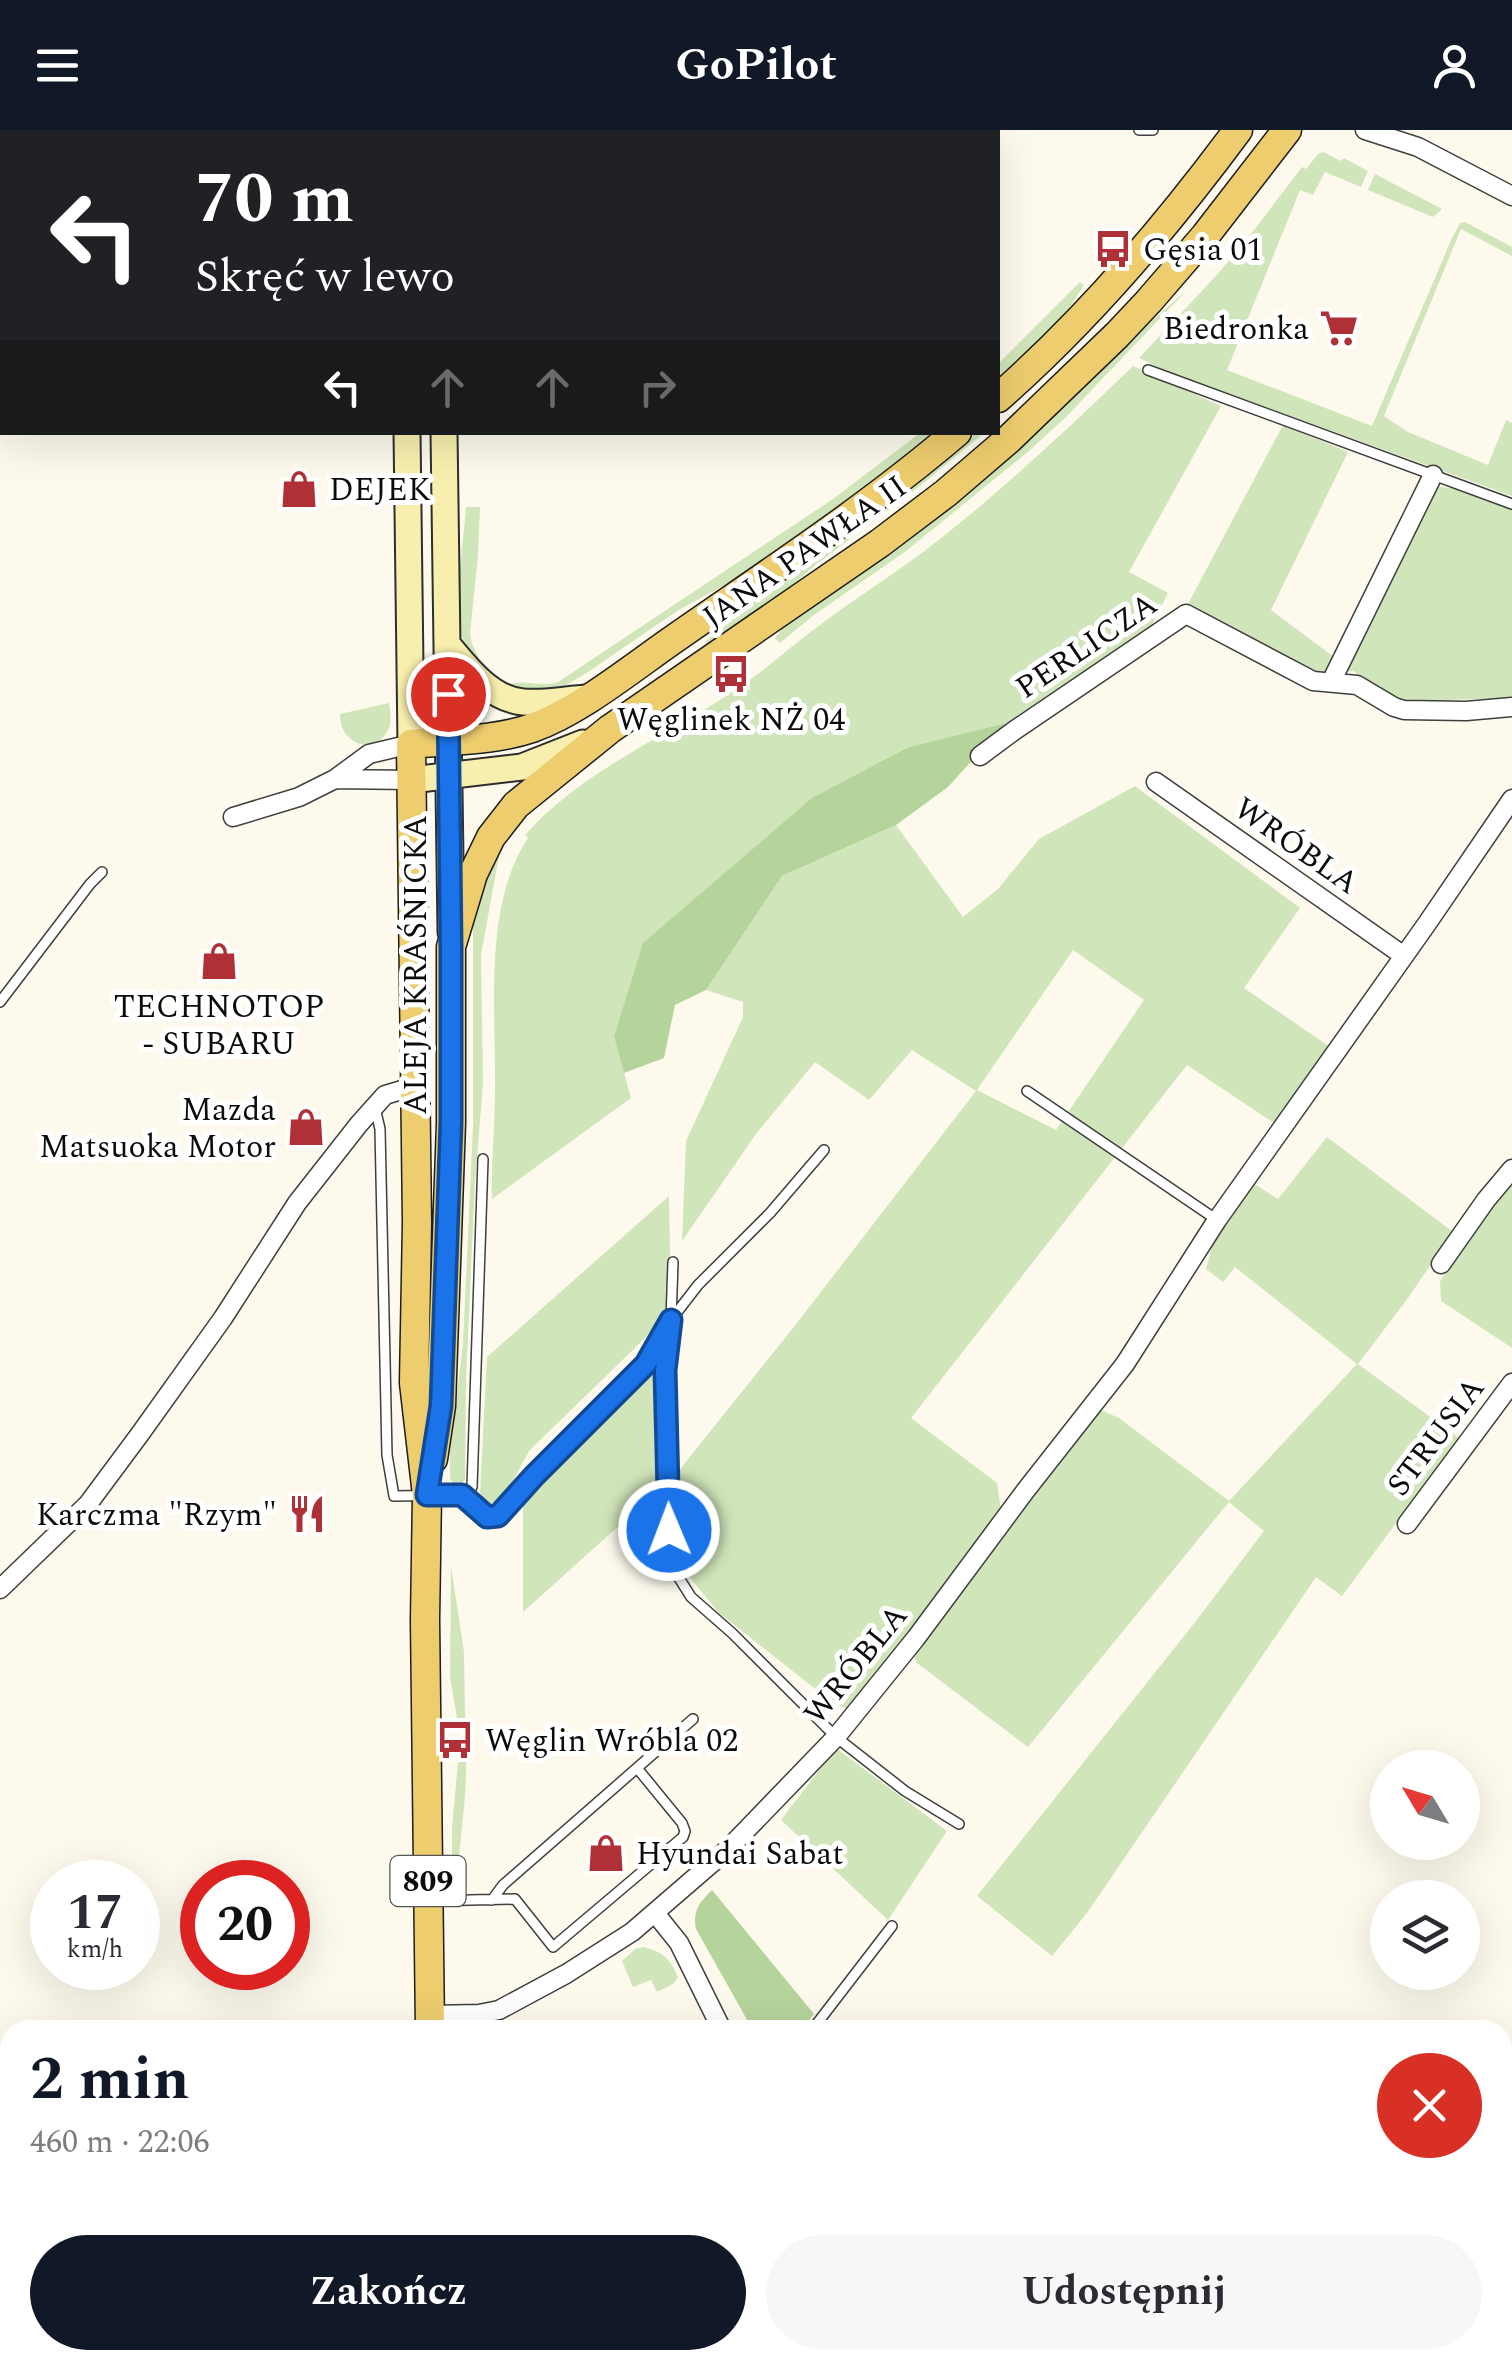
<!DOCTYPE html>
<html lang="pl">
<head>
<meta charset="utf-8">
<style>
  :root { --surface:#fff; --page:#f7f7f7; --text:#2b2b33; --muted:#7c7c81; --accent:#111827 }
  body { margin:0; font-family:Spectral,serif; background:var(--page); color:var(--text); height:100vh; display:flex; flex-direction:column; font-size:38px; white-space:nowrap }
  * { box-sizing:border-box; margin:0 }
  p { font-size:32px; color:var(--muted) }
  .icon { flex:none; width:55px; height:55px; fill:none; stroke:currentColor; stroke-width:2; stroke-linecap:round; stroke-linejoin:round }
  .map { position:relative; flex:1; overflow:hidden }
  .panel { position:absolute; left:0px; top:1890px; width:1512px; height:350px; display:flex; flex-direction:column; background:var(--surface); border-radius:30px 30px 0 0; box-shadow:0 10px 40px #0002 }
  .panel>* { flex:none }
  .top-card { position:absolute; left:0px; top:0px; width:1000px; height:305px; box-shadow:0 10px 40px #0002; background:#202124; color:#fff; overflow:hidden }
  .needle { width:65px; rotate:308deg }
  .fabs { position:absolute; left:1370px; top:1620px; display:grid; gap:20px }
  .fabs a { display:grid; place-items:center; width:110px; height:110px; border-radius:50%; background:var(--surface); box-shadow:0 10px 40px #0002; font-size:50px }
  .speed { position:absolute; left:30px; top:1730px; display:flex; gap:20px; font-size:50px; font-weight:700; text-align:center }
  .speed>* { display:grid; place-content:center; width:130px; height:130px; border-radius:50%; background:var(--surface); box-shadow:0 10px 40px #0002; line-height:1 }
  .speed small { font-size:25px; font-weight:400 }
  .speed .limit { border:15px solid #d22; background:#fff; color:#111 }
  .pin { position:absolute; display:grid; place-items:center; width:85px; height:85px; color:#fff; margin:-42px; border:5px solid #fff; border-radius:50%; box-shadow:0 2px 10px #0007 }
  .me { position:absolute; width:110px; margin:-55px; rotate:359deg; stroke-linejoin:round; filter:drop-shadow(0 0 8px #0008) }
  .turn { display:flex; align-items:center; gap:35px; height:210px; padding:0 30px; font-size:45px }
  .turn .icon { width:130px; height:130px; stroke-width:2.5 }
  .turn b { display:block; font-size:70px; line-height:85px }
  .lanes { display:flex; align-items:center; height:95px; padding:0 30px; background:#0003; justify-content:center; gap:50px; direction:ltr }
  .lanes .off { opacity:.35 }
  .round { display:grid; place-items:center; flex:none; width:105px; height:105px; border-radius:52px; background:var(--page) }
  .overview { display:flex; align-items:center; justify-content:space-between; height:170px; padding:0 30px }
  h1 { font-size:60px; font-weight:700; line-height:75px; color:var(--accent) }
  .primary-button { display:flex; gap:20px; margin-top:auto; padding:20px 30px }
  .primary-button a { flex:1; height:115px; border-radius:60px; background:var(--accent); color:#fff; font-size:40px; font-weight:700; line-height:115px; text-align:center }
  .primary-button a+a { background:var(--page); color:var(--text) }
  header { display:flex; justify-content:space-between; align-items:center; height:130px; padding:0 30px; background:var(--accent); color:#fff; font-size:45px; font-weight:700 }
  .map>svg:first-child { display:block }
</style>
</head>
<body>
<header><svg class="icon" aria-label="menu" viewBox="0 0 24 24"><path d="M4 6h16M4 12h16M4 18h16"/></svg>GoPilot<svg class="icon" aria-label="person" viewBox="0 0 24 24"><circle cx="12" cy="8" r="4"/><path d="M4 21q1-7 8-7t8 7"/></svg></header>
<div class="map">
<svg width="1512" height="2240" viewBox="0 0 1512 2240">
  <rect width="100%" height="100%" fill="#fdfaed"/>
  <path fill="#d1e5ba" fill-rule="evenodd" d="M1323,22L1341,31L1344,28L1368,41L1361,57L1325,42L1313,65L1300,60L1227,240L1372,296L1452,108L1460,93L1465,92L1512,117V126L1461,99L1384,286L1408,302L1488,335L1506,290L1512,293V366L1166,241L1139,228L1215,147L1245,112L1302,37L1306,39L1318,24Z
    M1375,44L1442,79L1433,87L1368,60Z
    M1080,152L1084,155L1062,189L998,252V234Z
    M1188,159L1066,287L1029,321L906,421L814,485L780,513L775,508L789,491L1112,226Z
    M1133,236L1221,276L1129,442L1168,463L1150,499L1006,593L909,617L614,907L631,968L492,1069C491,1032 495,996 495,960C496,882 483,775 528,708L525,705C584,638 672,605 744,554C769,537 791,516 816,498C856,467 900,441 940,409C1008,355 1071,296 1133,236Z
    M1283,295L1348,322L1271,480L1334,527L1324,547L1259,516L1188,474Z
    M920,303H941L888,346L750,441L677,481L585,544L556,561L505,559C518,545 537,559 558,552L833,369Z
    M976,303H984L920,356L818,433L750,491L710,517L705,512L758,468L930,340Z
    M1435,356L1456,359L1512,380V568L1411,571L1383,563L1353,541L1344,542Z
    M466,377H480L478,426L470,503L472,514L485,541C480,535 473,529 469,523C448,492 464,414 466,377Z
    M389,573C390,581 392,591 389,598C377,626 340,617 340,584Z
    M1135,656L1300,778L1244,858L1333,919L1277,995L1187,935L911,1288L997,1353L1001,1380L853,1576L847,1579L833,1573L718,1482L688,1445L679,1430L677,1406L676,1347L684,1334L793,1198L976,961L912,920L869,970L815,932L756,1004L682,1111L686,1011L743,887V872L706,860L782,746L896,695L963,787L998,759L1039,709ZM1073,820L1144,870L1056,1000L977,960Z
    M500,720L481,825L483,954L475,1051L466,1250L465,1350L458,1357L453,1354L450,1348V1321L463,1214L473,996V782L475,767Z
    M1327,1007L1453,1102L1408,1168L1358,1234L1459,1308L1342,1466L1316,1447L1087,1783L1052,1826L977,1766L1196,1491L1264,1401L1229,1372L1028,1617L917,1533L913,1524L1101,1280L1119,1288L1229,1371L1357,1234L1235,1137L1223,1152L1206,1139L1212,1116L1253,1053L1278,1069Z
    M1512,1051V1218L1441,1171L1440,1151L1489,1077Z
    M669,1066L671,1179L641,1212L530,1320C518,1339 511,1362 491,1374L483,1370L480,1362L487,1227Z
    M647,1243L657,1249L661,1358L523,1482V1369L556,1331L639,1248Z
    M451,1436L464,1522L465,1588H457L450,1547Z
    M836,1618L947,1701L888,1790L781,1690Z
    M458,1632H466C467,1676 457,1718 458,1762L452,1759V1698Z
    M643,1817C662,1821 672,1830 678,1848L673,1854L657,1862L651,1850L633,1857L622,1831L635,1819Z"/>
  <path fill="#b5d49b" d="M1006,593L948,657L896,695L782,746L706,860L675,875L664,928L624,943L614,907L643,813L812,668L909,617Z
    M712,1760L814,1884L801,1900H753L750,1895L696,1799C692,1781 700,1772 712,1760Z"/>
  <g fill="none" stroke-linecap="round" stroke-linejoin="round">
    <g stroke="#3f3f3f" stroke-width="12">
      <path id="lane" d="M1139,0H1153
        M307,2L308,0
        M728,2L729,0
        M1148,240L1512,374
        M0,872L90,754L102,742
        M1027,961L1217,1090
        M375,978L380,999L387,1325L394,1366L462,1365L469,1362L472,1357L483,1029
        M673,1132L671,1190L665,1240L669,1432L691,1467L732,1503L836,1607L905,1661L959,1694
        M462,1365L487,1387L498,1386L504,1381L534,1346L646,1234L671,1190L698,1155L770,1083L824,1020
        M492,1770L503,1755L693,1589
        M431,1771L515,1769L553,1817L683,1707L685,1701L682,1693L637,1638
        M812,1900L892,1796"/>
    </g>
    <g stroke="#3f3f3f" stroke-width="21">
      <path id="street" d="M375,0V2
        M1365,0L1418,17L1512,66
        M1331,552L1433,345
        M980,626L1015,600L1186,484L1313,551L1357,555L1394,577L1404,580L1466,581L1512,577
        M335,649L411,650
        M1156,652L1404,826
        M233,687L299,667L335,649L369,624L411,614
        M1441,1134L1486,1070L1512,1039
        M1407,1394L1512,1253
        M0,1459L88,1374L140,1304L223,1188L297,1073L359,994L385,965L415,956
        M655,1783L679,1813L722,1900
        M430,1885L479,1884L499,1880L566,1844L632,1802L727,1720L836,1607L916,1508L1026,1360L1125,1234L1217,1090L1426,795L1512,669"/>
    </g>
    <g stroke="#2e2e2e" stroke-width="29">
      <path id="secondary" d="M398,0V2
        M426,0V2
        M407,302L411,614
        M444,302L451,802
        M447,514C466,537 490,569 523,572C543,574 567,569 588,568
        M411,650L522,637L583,613"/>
    </g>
    <g stroke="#1d1d1d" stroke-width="31">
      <path id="primary" d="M998,268C1088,189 1167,96 1238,0
        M433,1329L441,1276L451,993V817L473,744L491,707L516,675L610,599L880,413L946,363L1009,309L1117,205L1149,171L1205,106L1287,0
        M430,1900L425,1490L427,1365L414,1253L417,1093L411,614C451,610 494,611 532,598C580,581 632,538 674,509C770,442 868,378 957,302
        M433,2230V2240"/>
    </g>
    <use href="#lane" stroke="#fff" stroke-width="9"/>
    <use href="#street" stroke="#fff" stroke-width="18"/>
    <use href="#secondary" stroke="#f8efae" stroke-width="25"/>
    <use href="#primary" stroke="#edcd6e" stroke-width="28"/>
  </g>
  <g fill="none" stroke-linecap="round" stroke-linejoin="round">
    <g stroke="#114b97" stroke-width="25">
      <path id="route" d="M448,564L451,817V992L441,1276L427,1365H462L487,1387L498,1386L534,1346L646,1234L671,1190L665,1240L669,1400"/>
    </g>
    <use href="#route" stroke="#1a73e8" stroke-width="18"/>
  </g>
  <defs>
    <g id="bus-bare" transform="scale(3)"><path d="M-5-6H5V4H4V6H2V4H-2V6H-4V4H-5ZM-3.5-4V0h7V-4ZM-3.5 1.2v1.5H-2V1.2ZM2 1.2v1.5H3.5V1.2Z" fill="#b03037" stroke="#fff" stroke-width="2.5" paint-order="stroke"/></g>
    <g id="supermarket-bare" transform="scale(3)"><path d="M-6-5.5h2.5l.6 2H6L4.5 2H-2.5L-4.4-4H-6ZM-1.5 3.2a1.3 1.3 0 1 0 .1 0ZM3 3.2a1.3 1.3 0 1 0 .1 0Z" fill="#b03037" stroke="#fff" stroke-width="2.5" paint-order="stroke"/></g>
    <g id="shop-bare" transform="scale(3)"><path d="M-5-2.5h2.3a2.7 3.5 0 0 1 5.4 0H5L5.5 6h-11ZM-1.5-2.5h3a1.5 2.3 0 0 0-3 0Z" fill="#b03037" stroke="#fff" stroke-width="2.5" paint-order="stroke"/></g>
    <g id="restaurant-bare" transform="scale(3)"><path d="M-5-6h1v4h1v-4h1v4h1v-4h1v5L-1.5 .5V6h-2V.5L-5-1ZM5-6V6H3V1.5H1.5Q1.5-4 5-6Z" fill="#b03037" stroke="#fff" stroke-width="2.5" paint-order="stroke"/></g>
  </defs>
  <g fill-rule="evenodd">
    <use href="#bus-bare" x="1113" y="119"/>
    <use href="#supermarket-bare" x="1339" y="198"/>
    <use href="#shop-bare" x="299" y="359"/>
    <use href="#bus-bare" x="731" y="544"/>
    <use href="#shop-bare" x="219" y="831"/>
    <use href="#shop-bare" x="306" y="997"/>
    <use href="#restaurant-bare" x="307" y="1384"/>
    <use href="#bus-bare" x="455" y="1610"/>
    <use href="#shop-bare" x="606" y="1723"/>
  </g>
  <g text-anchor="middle" stroke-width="10" stroke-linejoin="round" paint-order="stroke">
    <rect fill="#fff" stroke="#555" stroke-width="2.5" x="390.5" y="1726" width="75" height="50" rx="8"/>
    <g font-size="30" font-weight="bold" fill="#0c0c0c">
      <text x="428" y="1761">809</text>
    </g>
    <g font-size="32" fill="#0c0c0c" stroke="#fff" text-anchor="start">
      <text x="1143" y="130">Gęsia 01</text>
      <text x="1309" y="209" text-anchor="end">Biedronka</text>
      <text x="329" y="370">DEJEK</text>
      <text x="731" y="600" text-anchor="middle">Węglinek NŻ 04</text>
      <text x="219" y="887" text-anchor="middle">TECHNOTOP<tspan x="219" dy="37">- SUBARU</tspan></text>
      <text x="276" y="990" text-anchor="end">Mazda<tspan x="276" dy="37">Matsuoka Motor</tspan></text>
      <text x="277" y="1395" text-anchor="end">Karczma "Rzym"</text>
      <text x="485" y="1621">Węglin Wróbla 02</text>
      <text x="636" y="1734">Hyundai Sabat</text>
    </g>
    <g font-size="32" fill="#0c0c0c" stroke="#fff">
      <text transform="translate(804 421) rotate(-35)" y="11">JANA PAWŁA II</text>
      <text transform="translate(1086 515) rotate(-34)" y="11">PERLICZA</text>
      <text transform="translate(1297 715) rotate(35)" y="11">WRÓBLA</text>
      <text transform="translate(415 835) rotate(-90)" y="11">ALEJA KRAŚNICKA</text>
      <text transform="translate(1435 1306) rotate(-53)" y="11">STRUSIA</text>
      <text transform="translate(855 1534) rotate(-51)" y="11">WRÓBLA</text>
    </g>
  </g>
</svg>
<div class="fabs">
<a><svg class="needle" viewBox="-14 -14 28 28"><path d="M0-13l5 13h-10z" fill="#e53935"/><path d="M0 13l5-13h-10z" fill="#7c7c81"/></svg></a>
<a><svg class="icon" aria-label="layers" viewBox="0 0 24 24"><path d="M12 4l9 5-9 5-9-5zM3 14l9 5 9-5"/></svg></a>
</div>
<div class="speed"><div>17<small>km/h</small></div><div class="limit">20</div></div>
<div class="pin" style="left:448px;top:564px;background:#d93025"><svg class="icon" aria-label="arrive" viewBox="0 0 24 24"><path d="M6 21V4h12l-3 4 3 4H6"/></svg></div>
<svg class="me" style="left:669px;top:1400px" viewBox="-20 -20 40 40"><circle r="17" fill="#1a73e8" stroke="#fff" stroke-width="3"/><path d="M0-11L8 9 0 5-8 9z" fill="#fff"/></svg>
<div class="top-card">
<div class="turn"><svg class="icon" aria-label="left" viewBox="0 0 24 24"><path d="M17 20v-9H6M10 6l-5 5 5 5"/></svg><div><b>70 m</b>Skręć w lewo</div></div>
<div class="lanes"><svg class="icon" aria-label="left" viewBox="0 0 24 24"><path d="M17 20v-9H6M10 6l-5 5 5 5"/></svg><svg class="icon off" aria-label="ahead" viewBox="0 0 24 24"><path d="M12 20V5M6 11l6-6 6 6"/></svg><svg class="icon off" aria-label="ahead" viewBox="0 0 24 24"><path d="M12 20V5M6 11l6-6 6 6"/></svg><svg class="icon off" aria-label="right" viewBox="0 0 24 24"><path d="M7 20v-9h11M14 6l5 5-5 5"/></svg></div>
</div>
<section class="panel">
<div class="overview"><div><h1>2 min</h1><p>460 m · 22:06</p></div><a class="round" style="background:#d93025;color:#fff"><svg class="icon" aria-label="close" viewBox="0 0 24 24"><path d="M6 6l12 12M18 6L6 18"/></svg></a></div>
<div class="primary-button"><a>Zakończ</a><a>Udostępnij</a></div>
</section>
</div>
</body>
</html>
